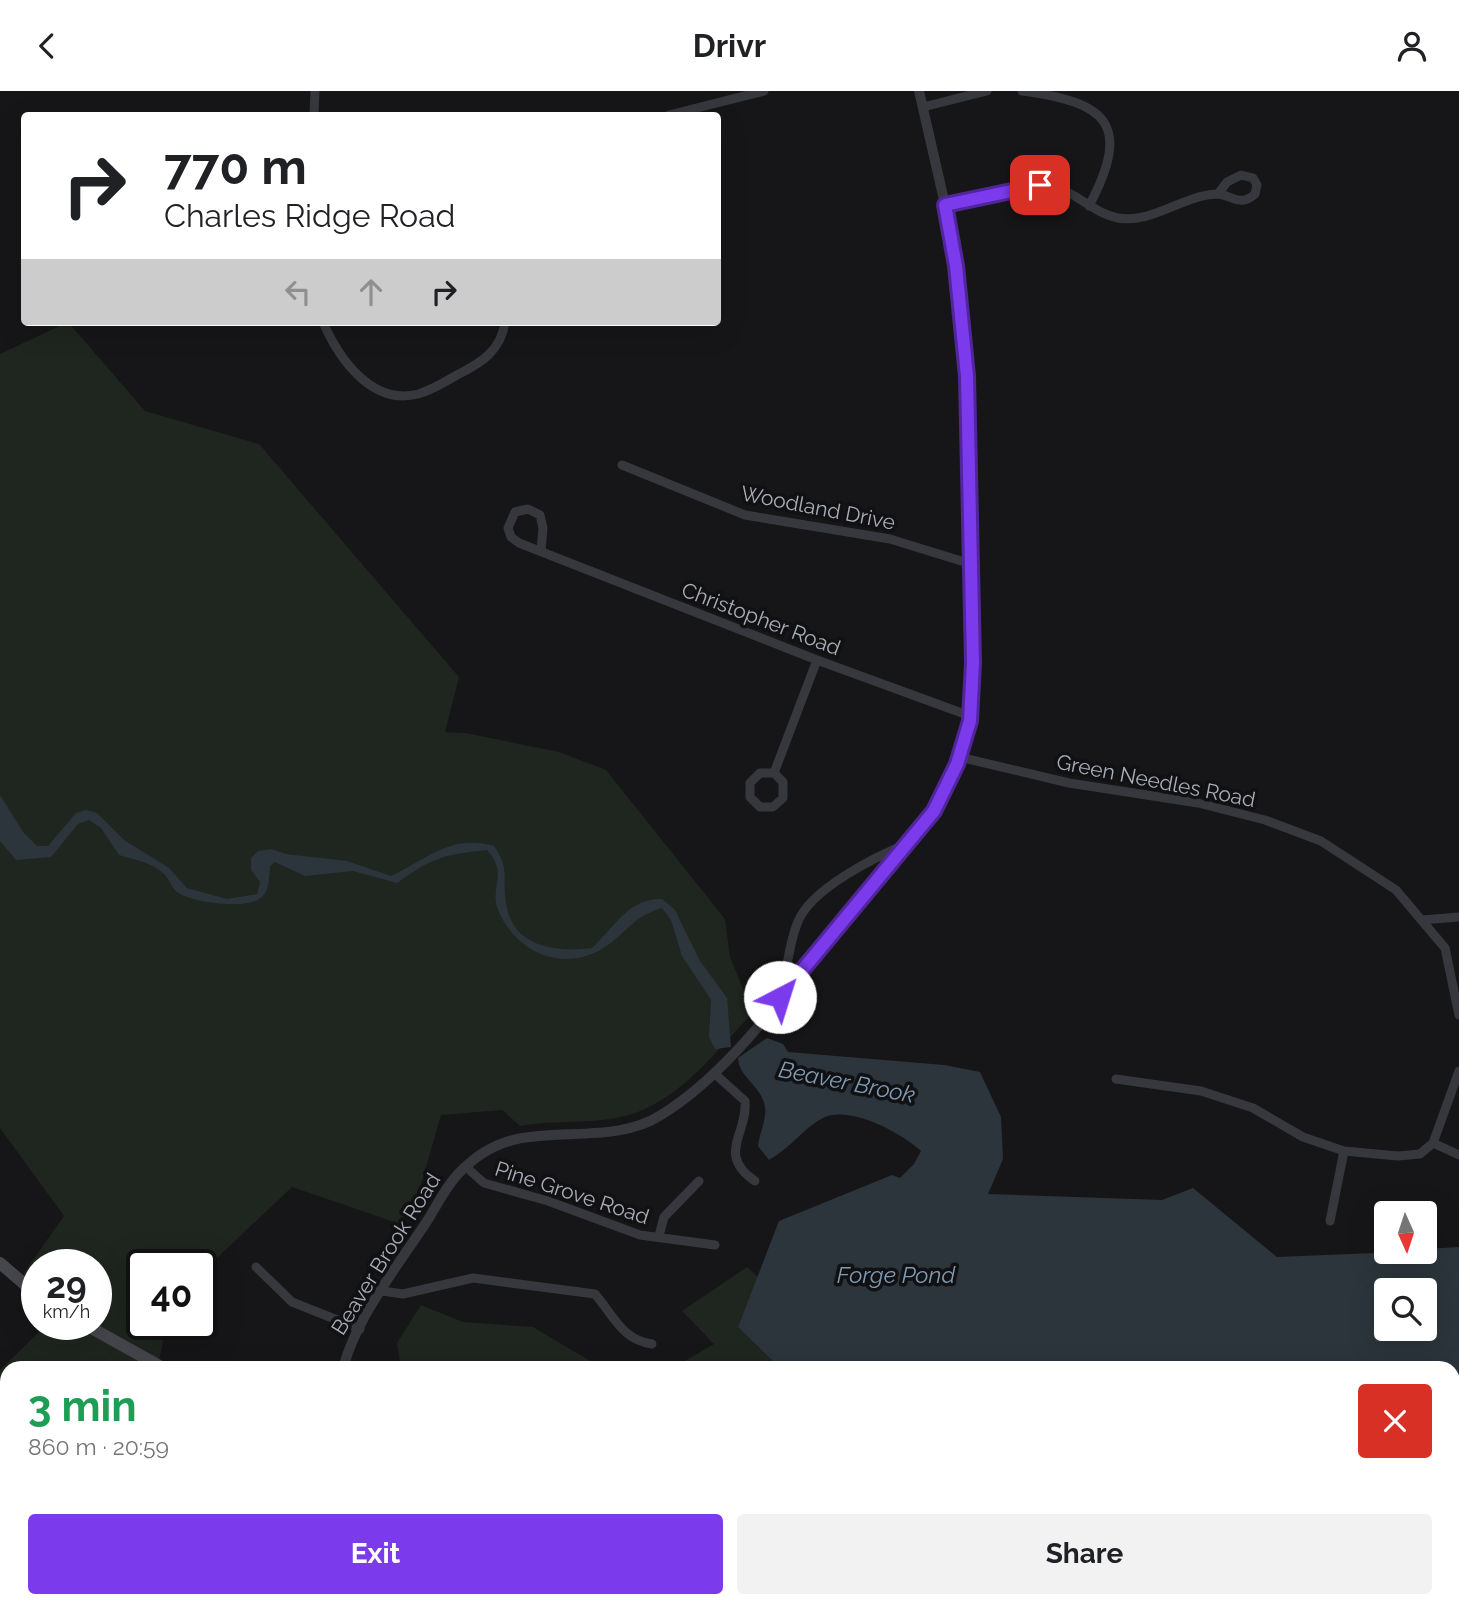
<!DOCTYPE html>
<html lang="en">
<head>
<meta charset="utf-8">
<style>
  :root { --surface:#fff; --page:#f2f2f2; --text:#202124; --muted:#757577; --accent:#7c3aed }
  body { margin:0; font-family:Raleway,sans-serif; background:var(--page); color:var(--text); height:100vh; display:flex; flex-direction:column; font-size:26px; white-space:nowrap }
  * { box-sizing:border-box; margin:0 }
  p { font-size:23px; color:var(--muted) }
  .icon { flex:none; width:38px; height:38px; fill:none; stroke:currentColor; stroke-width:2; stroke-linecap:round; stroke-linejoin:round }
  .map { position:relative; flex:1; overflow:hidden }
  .details { position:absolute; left:0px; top:1270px; width:1460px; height:247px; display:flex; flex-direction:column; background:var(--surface); border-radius:21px 21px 0 0; box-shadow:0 7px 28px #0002 }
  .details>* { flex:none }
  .hud { position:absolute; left:21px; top:21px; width:700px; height:214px; border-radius:7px; box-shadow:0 7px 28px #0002; background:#fff; color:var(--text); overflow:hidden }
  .needle { width:46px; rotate:177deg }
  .fabs { position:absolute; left:1374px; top:1110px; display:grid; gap:14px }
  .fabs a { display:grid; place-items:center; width:63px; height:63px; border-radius:7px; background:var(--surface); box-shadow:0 7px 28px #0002; font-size:35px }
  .speed { position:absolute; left:21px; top:1158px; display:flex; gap:14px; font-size:35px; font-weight:700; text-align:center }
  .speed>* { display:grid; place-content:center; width:91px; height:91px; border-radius:50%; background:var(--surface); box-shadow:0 7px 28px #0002; line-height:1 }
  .speed small { font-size:18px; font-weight:400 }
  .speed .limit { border:4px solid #111; border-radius:10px; background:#fff; color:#111 }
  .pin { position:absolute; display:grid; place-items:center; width:60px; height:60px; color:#fff; margin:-30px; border-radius:14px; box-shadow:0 4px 10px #0006 }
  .me { position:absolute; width:77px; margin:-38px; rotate:40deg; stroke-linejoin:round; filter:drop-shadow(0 0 5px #0008) }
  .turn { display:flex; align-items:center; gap:24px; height:147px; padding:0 28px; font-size:32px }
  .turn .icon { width:91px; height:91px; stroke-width:2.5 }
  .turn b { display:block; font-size:49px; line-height:60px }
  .lanes { display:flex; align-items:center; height:66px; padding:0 28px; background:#0003; justify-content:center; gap:35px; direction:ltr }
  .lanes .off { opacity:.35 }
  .round { display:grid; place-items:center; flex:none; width:74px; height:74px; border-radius:7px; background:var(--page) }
  .head { display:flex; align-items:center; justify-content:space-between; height:119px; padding:0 28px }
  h1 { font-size:42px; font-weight:700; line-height:52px; color:#1e9e55 }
  .primary-button { display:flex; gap:14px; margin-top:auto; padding:14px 28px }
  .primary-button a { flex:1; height:80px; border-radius:7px; background:var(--accent); color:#fff; font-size:28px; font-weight:700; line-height:80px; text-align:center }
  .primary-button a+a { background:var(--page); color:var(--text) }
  header { display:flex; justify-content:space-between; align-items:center; height:91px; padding:0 28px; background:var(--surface); font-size:32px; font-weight:700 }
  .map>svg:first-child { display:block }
</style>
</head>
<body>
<header><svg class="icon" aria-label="back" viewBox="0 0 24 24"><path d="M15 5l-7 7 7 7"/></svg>Drivr<svg class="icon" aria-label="person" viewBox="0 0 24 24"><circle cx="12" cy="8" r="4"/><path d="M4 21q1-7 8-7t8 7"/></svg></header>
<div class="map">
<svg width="1459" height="1516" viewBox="0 0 1459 1516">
  <rect width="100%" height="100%" fill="#161618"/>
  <path fill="#1e261f" d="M68,231L145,320L259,353L459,586L445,641L465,642L559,661L606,679L725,828L730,866L753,922C713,962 677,1016 616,1027C585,1033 552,1029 520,1035L502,1019L441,1024L419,1100L400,1133L292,1096L201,1182V1174H142V1234H167L157,1277L7,1278L9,1510L0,1516V1279L46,1234H96V1174H37V1195L23,1183L64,1125L0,1037V263Z
    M747,1176L758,1186L738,1236L780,1277L671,1278L714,1253L682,1220Z
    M421,1214L463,1231L533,1236L602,1277H401L397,1252Z"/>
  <path fill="#2c353c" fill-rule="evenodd" d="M0,704L23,741L37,755H48L76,722L86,719L97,722L124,749L169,777L187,797L227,808L257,803L260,791L251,779V767L258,760L271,758L286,763L347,770L391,785C428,768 450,743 494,755C510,778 502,786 506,812C512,856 556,862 592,857C615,836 628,807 662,808L675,819L700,870L727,907L731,956L715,958L709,946L711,909L682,865L671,829L662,817C632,826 628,841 605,856C563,883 516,862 498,819C489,796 509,783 487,759C442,764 434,766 397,792L353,780L305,785L275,771L270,775C269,785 270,798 262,806C249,819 191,812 177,801C172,797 169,788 164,783C152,771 135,769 119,764L101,737L89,729L78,733L51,766L16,769L0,750Z
    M767,947L783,953L788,961L944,974L980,981L1001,1026L1003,1068L988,1103L1162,1109L1193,1097L1277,1166L1424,1160L1425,1158L1459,1156V1516H986L983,1510H1452V1278L780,1277L738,1236L779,1130L892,1084L900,1087L914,1073L921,1060C902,1042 847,1012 821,1028C802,1039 790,1057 769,1069L758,1055C759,1044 767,1027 765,1016C762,995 739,987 738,967ZM1386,1199H1424V1237H1386Z"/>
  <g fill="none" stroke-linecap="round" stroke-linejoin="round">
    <path stroke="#37383d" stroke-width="9" d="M1022,0C1106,11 1133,32 1089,115
      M923,16L987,0
      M314,24L315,0
      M669,24L764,0
      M945,114C976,107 1013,92 1045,94C1072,96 1091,122 1118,127C1151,133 1182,105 1216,103C1231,103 1240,117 1255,103L1257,94L1253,87L1241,84L1227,91L1218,103
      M323,231C339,268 372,315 418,303C432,299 445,291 457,284C481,272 501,260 505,231
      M622,374L745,424L890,448L971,473
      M541,460L543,437L540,424L528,418L515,421L508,437L511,446L519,452L817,569L970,625
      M959,666L1069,692L1198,712L1265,729L1321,750L1396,799L1445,857L1459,924
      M774,682L783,691V707L773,716H760L750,706V692L760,682H774L817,569
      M1422,829L1459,826
      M780,906C787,882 788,856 797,833C809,798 877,765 909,752
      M715,983L745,1010C748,1043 716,1063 755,1090
      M1116,988L1201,1000L1253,1017L1303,1046L1344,1060L1398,1065L1420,1063L1433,1052L1459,980
      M1433,1052L1459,1064
      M466,1076L484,1092L548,1110L640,1144L715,1154
      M1330,1130L1344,1060
      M659,1145L664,1126L699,1090
      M256,1176L292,1211L360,1238
      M382,1200L403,1203L473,1187L595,1203C613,1224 622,1249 652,1253"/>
    <path stroke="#37383d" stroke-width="10" d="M343,1278C356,1226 400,1172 429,1127C438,1112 446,1096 458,1083C474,1066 494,1053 517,1048C563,1038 619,1051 661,1024C732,981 792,892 845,829C879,788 923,748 945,700C965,658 971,618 973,572L965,252L952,144L919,0
      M476,1510L496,1516
      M354,1516L362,1510"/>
    <path stroke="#45474d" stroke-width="12" d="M0,1172L37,1204
      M86,1234L165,1278
      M492,1510L502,1516"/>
  </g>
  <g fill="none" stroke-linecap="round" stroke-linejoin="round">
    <g stroke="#51269a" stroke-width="18">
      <path id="route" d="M780,906L934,720L957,673L970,630L973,572L967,285L956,175L945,114L1040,94"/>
    </g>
    <use href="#route" stroke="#7c3aed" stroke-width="12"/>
  </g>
  <g text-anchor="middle" stroke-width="7" stroke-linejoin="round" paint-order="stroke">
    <g font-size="21" fill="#a8adb8" stroke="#111113">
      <text transform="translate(818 417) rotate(11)" y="7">Woodland Drive</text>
      <text transform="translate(761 528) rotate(21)" y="7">Christopher Road</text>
      <text transform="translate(1156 690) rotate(11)" y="7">Green Needles Road</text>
      <text transform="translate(572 1102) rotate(18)" y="7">Pine Grove Road</text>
      <text transform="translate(386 1163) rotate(-58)" y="7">Beaver Brook Road</text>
    </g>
    <g font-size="23" font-style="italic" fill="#7f9bb3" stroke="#111113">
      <text transform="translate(847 991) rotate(11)" y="8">Beaver Brook</text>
      <text x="896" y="1192">Forge Pond</text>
    </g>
  </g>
</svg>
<div class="fabs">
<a><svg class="needle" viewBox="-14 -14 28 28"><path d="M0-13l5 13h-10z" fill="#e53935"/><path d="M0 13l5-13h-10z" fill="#757577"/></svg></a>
<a><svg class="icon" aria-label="search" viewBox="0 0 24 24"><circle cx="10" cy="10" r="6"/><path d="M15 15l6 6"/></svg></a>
</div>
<div class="speed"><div>29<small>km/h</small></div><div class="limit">40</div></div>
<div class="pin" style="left:1040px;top:94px;background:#d93025"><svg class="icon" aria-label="arrive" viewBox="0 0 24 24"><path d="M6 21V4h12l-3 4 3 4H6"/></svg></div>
<svg class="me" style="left:780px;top:906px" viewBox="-20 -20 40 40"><circle r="19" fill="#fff"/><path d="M0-13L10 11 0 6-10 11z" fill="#7c3aed"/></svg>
<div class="hud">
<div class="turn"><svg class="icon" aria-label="right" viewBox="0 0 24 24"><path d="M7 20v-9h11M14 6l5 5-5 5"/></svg><div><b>770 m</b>Charles Ridge Road</div></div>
<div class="lanes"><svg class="icon off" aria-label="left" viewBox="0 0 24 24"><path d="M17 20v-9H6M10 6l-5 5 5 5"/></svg><svg class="icon off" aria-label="ahead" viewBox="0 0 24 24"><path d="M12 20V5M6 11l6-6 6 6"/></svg><svg class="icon" aria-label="right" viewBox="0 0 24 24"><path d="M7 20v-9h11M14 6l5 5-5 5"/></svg></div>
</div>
<section class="details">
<div class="head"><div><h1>3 min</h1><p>860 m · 20:59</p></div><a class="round" style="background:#d93025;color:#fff"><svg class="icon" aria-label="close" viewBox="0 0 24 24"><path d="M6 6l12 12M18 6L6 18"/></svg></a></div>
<div class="primary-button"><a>Exit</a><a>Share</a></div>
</section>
</div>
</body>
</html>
